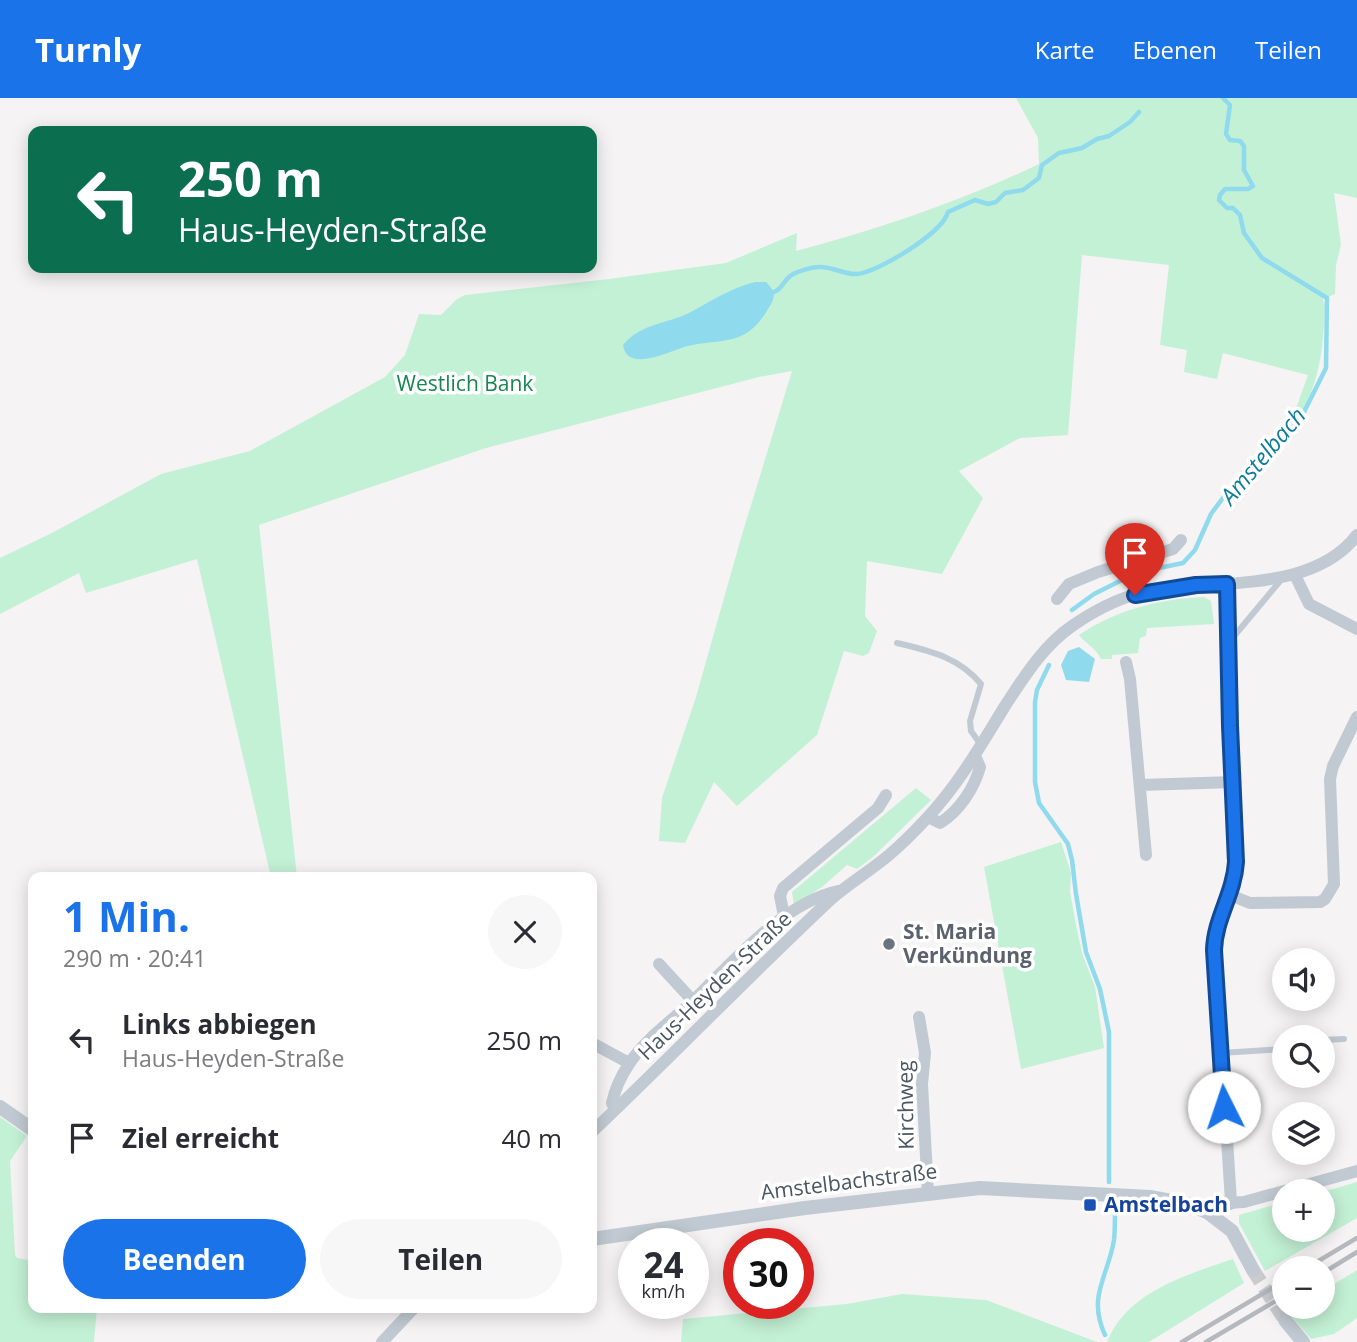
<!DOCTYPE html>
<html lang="de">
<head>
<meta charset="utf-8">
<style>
  :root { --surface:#fff; --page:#f7f7f7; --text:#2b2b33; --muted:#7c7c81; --accent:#1a73e8 }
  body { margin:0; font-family:"Open Sans",sans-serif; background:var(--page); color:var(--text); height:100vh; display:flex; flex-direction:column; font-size:26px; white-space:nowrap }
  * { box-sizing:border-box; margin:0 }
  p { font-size:23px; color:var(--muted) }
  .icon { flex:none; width:38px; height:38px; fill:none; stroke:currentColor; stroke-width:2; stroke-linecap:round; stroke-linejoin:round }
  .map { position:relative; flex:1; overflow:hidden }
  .drawer { position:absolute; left:28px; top:774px; width:569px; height:441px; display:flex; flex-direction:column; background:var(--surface); border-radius:14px; box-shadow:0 4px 18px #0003 }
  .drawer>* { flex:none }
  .banner { position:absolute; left:28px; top:28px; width:569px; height:147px; border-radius:14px; box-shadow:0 4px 18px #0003; background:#0b6e4f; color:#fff; overflow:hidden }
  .controls { position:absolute; left:1272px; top:850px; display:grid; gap:14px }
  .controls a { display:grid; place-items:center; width:63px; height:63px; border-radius:50%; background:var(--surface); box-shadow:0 4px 18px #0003; font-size:35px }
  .speed { position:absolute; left:618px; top:1130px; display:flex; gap:14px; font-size:35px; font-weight:700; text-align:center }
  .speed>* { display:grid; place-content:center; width:91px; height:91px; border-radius:50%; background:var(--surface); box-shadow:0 4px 18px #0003; line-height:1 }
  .speed small { font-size:18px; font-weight:400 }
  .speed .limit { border:10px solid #d22; background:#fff; color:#111 }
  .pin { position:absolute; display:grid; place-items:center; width:60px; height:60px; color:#fff; margin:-72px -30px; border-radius:50% 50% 50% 0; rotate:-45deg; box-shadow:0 0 7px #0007 }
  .pin .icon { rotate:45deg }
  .me { position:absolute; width:77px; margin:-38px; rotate:356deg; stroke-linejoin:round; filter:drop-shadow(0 0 5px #0008) }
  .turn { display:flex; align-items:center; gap:24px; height:147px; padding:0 35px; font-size:32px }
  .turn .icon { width:91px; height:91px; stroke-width:2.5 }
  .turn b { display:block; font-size:49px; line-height:60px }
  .round { display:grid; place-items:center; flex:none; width:74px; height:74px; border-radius:37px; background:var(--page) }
  .headline { display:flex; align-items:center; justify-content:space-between; height:119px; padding:0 35px }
  h1 { font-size:42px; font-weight:700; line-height:52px; color:var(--accent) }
  .action { display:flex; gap:14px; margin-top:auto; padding:14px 35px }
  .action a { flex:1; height:80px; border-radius:42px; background:var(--accent); color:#fff; font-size:28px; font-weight:700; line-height:80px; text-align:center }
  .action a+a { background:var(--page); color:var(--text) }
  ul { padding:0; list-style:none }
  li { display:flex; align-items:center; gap:21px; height:98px; padding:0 35px }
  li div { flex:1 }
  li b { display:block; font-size:26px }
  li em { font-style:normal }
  header { display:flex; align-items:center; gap:42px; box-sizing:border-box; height:98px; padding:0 35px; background:var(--accent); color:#fff }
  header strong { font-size:33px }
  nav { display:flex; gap:38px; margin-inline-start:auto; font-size:24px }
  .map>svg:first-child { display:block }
</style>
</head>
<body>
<header>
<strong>Turnly</strong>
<nav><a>Karte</a><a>Ebenen</a><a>Teilen</a></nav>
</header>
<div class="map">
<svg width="1357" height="1244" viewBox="0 0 1357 1244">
  <rect width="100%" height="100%" fill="#f5f3f3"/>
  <path fill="#c3f1d5" d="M1016,0H1357V100L1334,95L1341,147L1336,167L1335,196L1328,199L1314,192L1322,198L1325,208C1323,250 1321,276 1302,315L1295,313L1308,277L1223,255L1217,281L1184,274L1187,252L1160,247L1169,167L1082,157L1068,337L1020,340L959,373L983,400L942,476L867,463L865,518L877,533L869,555L863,558L844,553L817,637L737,708L714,684L685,745L659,743L662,700L696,599L741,440L792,273L759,279L486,350L259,427L297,779H271L197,461L86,495L79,475L0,516V460L52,435L161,376L250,353L385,279L405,257L419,216L441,217L457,201L465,197L609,181L726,165L797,135L796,153C879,131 962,103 1039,66L1038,40Z
    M1204,499L1211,503L1214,526L1147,530L1146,538L1140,540L1138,555L1112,557V561H1101C1096,550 1086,546 1079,537C1116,512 1159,501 1204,499Z
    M916,690L931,702L873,759L857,771L847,767L822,789L794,807L792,794Z
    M1061,744L1071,775L1070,794L1076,827L1082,855L1095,889L1104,950L1021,971L984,769Z
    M0,1019L27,1038L10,1063L15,1157L17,1160L33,1163V1209H97L94,1244H0Z
    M1357,1084V1120L1265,1173L1239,1125V1117L1284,1104V1132H1323V1094Z
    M1233,1161L1244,1185L1149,1244H1107C1127,1194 1186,1177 1233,1161Z
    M1357,1172V1220L1334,1236L1311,1241L1286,1212L1291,1209H1323V1193Z
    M902,1196L986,1202L1097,1244H681L683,1221L847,1206Z"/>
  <path fill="#90daee" d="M755,184H766C776,194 776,199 768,211C745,251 720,239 684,249C668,254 627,275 623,247C641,225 668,226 691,214C713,202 731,190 755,184Z
    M1079,549L1095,561L1089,584L1066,582L1061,567L1068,553Z"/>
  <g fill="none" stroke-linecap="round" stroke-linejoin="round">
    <path stroke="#90daee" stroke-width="4.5" d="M774,194C782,191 783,184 789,179C794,174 812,169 819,169C832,168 844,177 857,176C878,174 943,135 948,114L975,102L988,106L996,104L1005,95L1023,92L1039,80L1042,67L1059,55L1082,50L1097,41L1109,38L1130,24L1139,14
      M1140,474L1183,465L1195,452L1211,416L1231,389L1265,349L1299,324L1326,270L1327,200L1262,160L1244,135L1240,117L1233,110H1227L1219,102L1220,97L1225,91H1248L1253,88L1244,72V48L1240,43L1230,42L1226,36L1230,7L1223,0
      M1072,512L1094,496L1122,482
      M1049,567L1037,592L1035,604V684L1039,705L1068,746L1072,762L1076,796L1086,854L1100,891L1109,934V1084
      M1105,1237C1087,1198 1108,1179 1114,1142C1115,1133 1115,1123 1115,1114"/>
    <path stroke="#caccce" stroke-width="14" stroke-dasharray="14 7" stroke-linecap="butt" d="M1253,1172L1285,1222"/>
    <path stroke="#c1cad2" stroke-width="6" d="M1230,543L1281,482
      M897,545C930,553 959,559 981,586L970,623L971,633L981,647
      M1323,942L1344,941
      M1221,955L1284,951"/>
    <path stroke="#c1cad2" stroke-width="12" d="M1128,464L1135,497
      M1295,477L1309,506L1357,531
      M1227,486L1230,628L1236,764C1234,795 1215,820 1215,852L1231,1104
      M1057,501L1069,486L1098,474L1173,451L1181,442
      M1126,564L1130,581L1146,757
      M1140,687L1234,684
      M928,719L940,725C959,713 974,691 980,669L975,658
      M1230,797L1250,805L1320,804L1325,801L1334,786L1330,681L1333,668L1357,619
      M784,818L780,798L783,790L878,710L886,697
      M659,866L693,903
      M919,919L925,955L922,986L928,1095
      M592,945L629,965
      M615,1011L612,1005C615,991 621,978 629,966C646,940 672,923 694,902C733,864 783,805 838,793
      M592,1034C672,958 749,878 830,802C848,786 870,773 889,757C902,746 915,733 927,720C958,687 981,647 1005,608C1024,579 1043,548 1072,528C1091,515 1112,503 1134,497C1202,478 1309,500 1357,437
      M1215,1119C1224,1107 1229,1104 1244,1104L1357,1073
      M382,1244L415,1209"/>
    <path stroke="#c1cad2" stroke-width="14" d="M0,1009L33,1032
      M592,1141L805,1110L980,1090L1150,1099L1187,1106L1207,1114L1232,1133L1253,1172
      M1285,1222L1303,1244"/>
    <path stroke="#b5b8bd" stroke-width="4.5" d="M1305,1171L1357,1140
      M1323,1175L1357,1154
      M1182,1244L1284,1183
      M1206,1244L1284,1198"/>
  </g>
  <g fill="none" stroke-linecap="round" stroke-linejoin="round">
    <g stroke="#114b97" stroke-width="18">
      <path id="route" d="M1135,497L1196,487L1227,486L1230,628L1236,764C1234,796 1215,820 1214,852L1224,1009"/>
    </g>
    <use href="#route" stroke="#1a73e8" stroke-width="12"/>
  </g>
  <circle fill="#6b7280" stroke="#fff" stroke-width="2.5" cx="889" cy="846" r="7"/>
  <rect fill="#1a4fb4" stroke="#fff" stroke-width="2.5" x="1083" y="1100" width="14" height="14" rx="3.5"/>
  <g text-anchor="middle" stroke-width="7" stroke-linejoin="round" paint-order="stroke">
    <g font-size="21" fill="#17864f" stroke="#fff">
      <text x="465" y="293">Westlich Bank</text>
    </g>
    <g font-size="21" font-weight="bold" fill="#5b616d" stroke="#fff" text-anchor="start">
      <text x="903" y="841">St. Maria<tspan x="903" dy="24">Verkündung</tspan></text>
    </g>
    <g font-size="21" fill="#4a5661" stroke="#fff">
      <text transform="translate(715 888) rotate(-44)" y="7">Haus-Heyden-Straße</text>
      <text transform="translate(906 1007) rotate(-91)" y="7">Kirchweg</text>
      <text transform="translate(849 1084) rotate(-7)" y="7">Amstelbachstraße</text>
    </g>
    <g font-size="21" font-weight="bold" fill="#164399" stroke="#fff" text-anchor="start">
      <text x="1104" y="1114">Amstelbach</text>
    </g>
    <g font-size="23" font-style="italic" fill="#0c7c9b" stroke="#fff">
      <text transform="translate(1263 358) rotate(-50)" y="8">Amstelbach</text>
    </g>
  </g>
</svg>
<div class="controls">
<a><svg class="icon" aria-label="sound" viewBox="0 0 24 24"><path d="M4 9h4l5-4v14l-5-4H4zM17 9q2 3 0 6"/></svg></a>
<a><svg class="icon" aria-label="search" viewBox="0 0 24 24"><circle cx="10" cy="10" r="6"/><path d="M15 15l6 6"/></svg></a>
<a><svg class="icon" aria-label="layers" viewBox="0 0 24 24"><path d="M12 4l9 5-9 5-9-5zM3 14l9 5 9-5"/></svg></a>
<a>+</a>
<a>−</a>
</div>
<div class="speed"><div>24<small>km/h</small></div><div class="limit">30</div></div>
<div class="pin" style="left:1135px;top:497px;background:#d93025"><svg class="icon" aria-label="arrive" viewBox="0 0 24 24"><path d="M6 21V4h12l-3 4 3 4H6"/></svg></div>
<svg class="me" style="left:1224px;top:1009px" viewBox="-20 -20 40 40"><circle r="19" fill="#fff"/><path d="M0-13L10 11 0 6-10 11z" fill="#1a73e8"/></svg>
<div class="banner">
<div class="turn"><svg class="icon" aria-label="left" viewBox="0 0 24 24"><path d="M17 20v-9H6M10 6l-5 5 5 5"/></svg><div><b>250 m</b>Haus-Heyden-Straße</div></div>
</div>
<section class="drawer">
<div class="headline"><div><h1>1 Min.</h1><p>290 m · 20:41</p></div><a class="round"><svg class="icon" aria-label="close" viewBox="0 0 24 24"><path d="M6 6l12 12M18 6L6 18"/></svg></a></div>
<ul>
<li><svg class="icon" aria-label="left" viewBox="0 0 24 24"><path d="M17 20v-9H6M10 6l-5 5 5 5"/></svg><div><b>Links abbiegen</b><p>Haus-Heyden-Straße</p></div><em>250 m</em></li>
<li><svg class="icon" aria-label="arrive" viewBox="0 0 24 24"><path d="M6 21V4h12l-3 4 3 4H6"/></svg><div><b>Ziel erreicht</b></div><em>40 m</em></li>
</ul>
<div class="action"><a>Beenden</a><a>Teilen</a></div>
</section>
</div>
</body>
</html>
